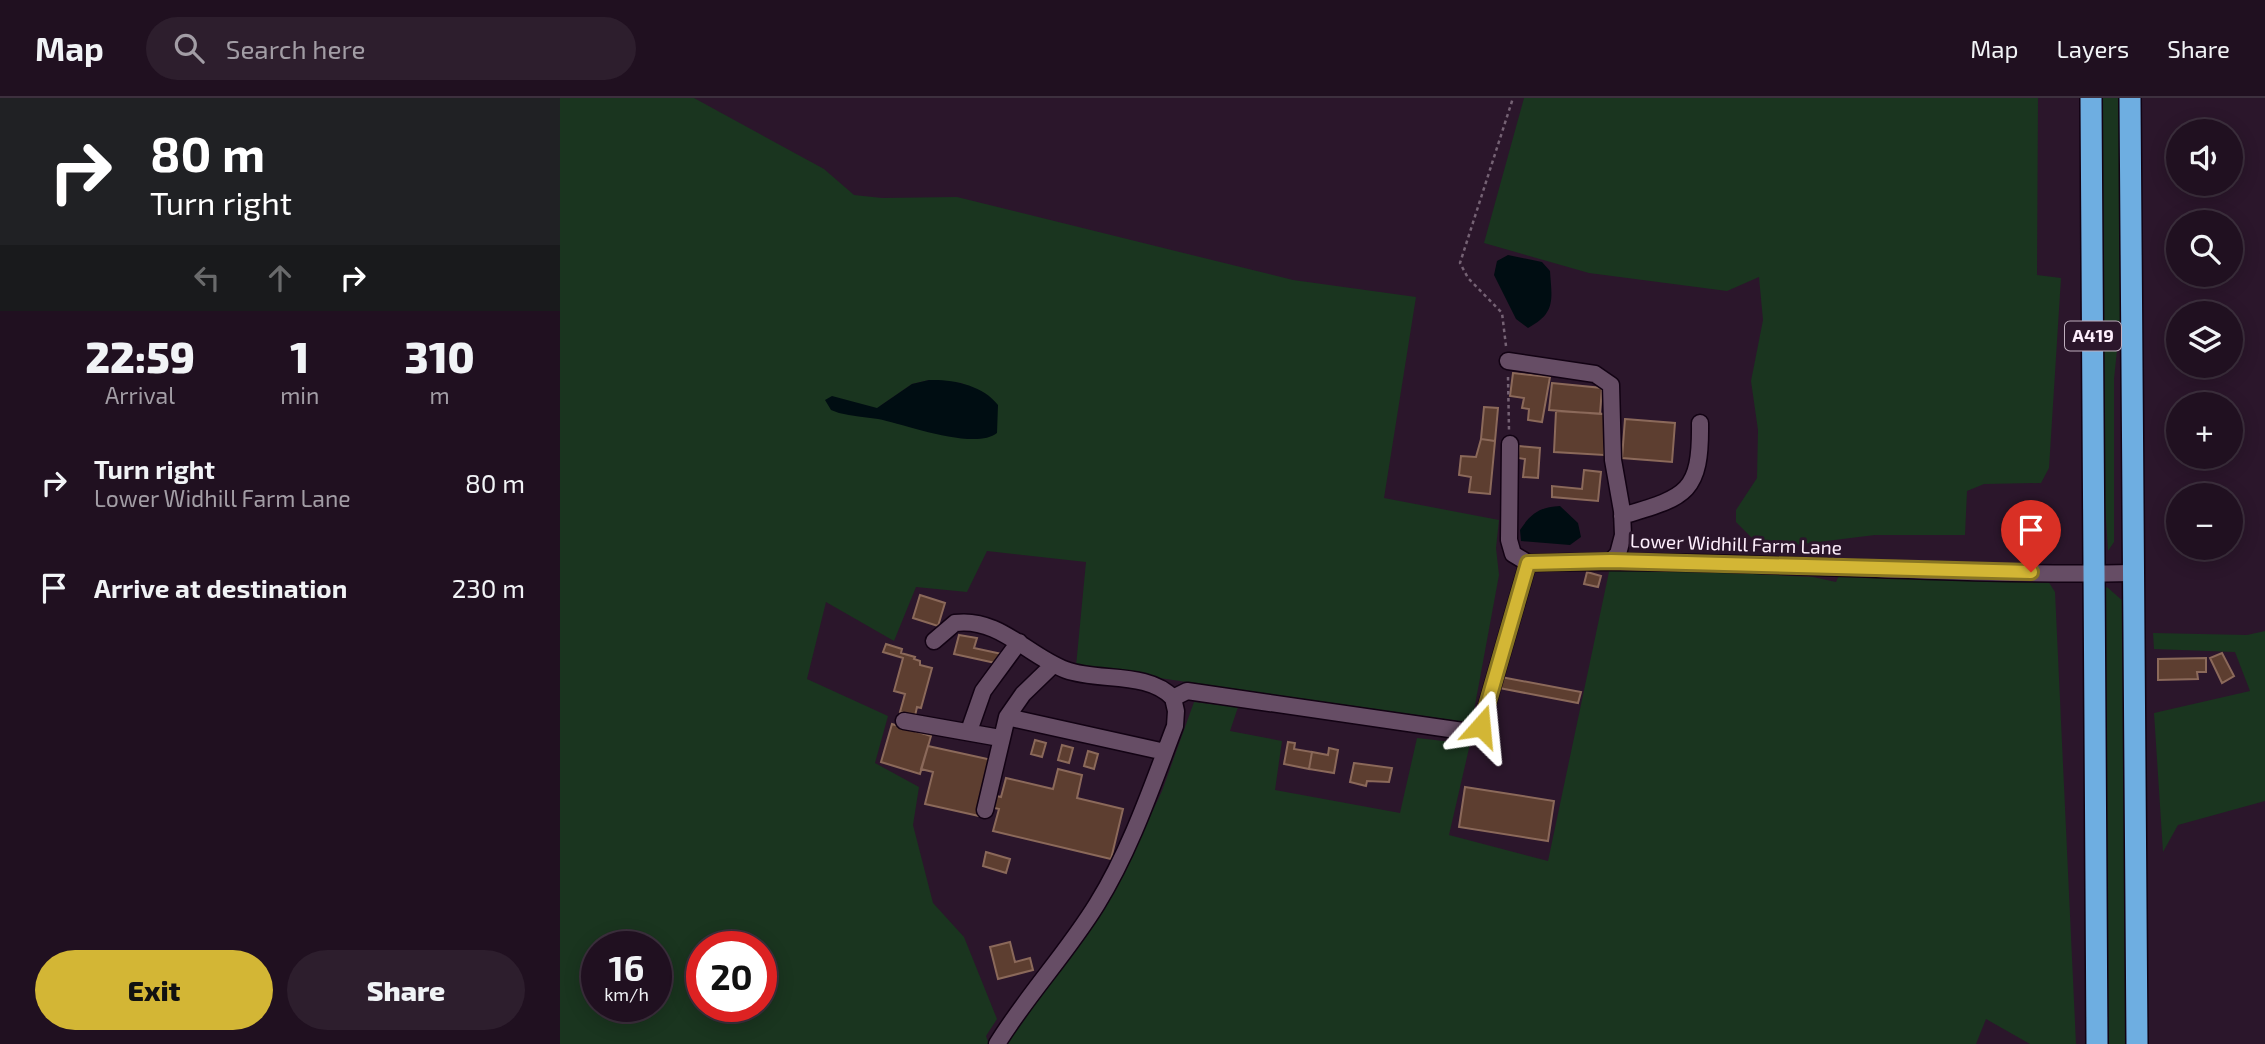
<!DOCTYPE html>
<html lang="en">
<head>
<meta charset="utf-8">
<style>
  :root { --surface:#201020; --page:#2d1e2d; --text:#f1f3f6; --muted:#a29da5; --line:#3d303e; --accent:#d3b635 }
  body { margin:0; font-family:"Exo 2",sans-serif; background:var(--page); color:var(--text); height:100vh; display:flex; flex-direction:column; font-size:26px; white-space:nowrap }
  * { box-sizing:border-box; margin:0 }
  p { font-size:23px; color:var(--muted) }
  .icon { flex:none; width:38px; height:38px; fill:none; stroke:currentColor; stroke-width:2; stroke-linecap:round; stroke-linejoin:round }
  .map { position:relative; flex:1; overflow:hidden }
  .details { display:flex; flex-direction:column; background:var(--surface); width:560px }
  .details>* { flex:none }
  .guide { background:#202124; color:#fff; overflow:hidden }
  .buttons { position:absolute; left:1606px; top:21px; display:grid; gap:14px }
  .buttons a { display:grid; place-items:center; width:77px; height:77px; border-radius:50%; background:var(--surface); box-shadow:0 4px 18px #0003,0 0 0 2px var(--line); font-size:35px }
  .speed { position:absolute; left:21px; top:833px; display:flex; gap:14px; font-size:35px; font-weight:700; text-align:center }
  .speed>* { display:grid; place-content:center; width:91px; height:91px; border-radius:50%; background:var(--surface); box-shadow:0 4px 18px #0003,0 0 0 2px var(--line); line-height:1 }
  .speed small { font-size:18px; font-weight:400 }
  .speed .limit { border:10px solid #d22; background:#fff; color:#111 }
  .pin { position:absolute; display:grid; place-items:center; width:60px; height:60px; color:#fff; margin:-72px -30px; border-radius:50% 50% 50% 0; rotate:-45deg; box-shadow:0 0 7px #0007 }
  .pin .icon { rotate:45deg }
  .me { position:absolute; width:77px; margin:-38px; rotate:18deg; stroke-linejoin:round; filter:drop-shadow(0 0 5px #0008) }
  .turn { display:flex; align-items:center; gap:24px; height:147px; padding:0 35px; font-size:32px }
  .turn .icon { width:91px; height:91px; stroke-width:2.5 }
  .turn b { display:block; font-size:49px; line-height:60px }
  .lanes { display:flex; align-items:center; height:66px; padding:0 35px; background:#0003; justify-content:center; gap:35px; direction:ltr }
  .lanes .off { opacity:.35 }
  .eta { display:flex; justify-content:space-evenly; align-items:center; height:119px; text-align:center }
  .eta b { font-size:42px; font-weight:800; line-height:49px }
  .cta { display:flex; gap:14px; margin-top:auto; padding:14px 35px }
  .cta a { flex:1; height:80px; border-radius:42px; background:var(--accent); color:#111; font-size:28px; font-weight:800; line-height:80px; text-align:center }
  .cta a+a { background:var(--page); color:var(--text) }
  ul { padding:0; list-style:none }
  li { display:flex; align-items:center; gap:21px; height:105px; padding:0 35px }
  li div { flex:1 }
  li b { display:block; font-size:26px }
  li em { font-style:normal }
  header { display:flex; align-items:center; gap:42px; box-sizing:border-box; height:98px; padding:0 35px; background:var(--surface); border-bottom:2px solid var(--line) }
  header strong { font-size:33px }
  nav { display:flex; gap:38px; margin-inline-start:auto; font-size:24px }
  .search { width:490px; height:63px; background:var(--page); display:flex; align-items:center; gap:18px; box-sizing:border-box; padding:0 24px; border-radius:38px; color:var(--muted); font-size:26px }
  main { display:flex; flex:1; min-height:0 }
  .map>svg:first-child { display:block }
</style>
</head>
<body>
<header>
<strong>Map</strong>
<div class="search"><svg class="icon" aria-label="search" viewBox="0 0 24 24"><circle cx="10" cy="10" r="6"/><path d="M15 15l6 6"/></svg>Search here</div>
<nav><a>Map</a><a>Layers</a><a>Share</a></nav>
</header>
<main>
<section class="details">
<div class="guide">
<div class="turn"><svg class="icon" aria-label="right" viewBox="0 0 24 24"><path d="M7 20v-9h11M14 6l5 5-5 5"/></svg><div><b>80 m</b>Turn right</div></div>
<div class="lanes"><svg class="icon off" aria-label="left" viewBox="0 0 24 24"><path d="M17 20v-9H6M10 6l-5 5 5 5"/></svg><svg class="icon off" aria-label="ahead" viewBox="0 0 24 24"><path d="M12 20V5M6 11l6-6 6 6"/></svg><svg class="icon" aria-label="right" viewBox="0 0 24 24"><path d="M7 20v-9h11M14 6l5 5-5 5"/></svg></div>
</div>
<div class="eta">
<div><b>22:59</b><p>Arrival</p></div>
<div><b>1</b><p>min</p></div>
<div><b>310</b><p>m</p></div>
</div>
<ul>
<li><svg class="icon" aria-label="right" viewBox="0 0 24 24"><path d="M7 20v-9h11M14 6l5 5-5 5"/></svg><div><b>Turn right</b><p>Lower Widhill Farm Lane</p></div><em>80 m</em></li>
<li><svg class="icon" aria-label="arrive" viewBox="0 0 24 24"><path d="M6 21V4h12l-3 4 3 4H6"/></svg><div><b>Arrive at destination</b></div><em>230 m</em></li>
</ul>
<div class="cta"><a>Exit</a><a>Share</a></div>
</section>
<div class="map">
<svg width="1705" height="946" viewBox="0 0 1705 946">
  <rect width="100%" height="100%" fill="#2b162b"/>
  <path fill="#1a351f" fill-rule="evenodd" d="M0,0H134L264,71L294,97L322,100L397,99L733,182L856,199L824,400L939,422L936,450L939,477L913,618L905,624L516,568L526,464L427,453L407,494L356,489L334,543L266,504L247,581L328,618L315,665L359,689L353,727L373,805L404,839L437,921L426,938L429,946H0ZM369,282L401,285L424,295L320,308L352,286ZM37,849H96V908H37ZM142,849H201V908H142Z
    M964,0H1478L1477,177L1501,180L1489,370L1481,385L1424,386L1407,393L1405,437H1315L1226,448L1196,444L1176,424V412L1197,380L1198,332L1191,283L1203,222L1199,179L1167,193L1029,175L924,145Z
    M1541,0H1559L1561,214L1554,281V444L1548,453L1544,391Z
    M1050,469L1253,479L1276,484L1282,471L1483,475L1495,494L1516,946H1470L1426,921L1416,946H443L501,869L571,759L602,693L634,604L678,609L670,633L722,643L715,692L840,715L857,640L910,646L889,737L988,763Z
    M1547,489L1564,504L1567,946H1547L1544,491Z
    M1705,533V703L1618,727L1603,754L1594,615L1690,593L1675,554L1594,551L1593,535L1687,537Z"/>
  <path fill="#000d12" d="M948,157L982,164L990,173C992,202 996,215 968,230L956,221L934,177L937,163Z
    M369,282C392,281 423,287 438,307L437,335C415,353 344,326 318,321C305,319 292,318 279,315L271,312L265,302L272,298L317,310L352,286Z
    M1000,408L1018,425L1021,439L1010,447L961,443L960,432C971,415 980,409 1000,408Z"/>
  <path fill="#5d3e30" stroke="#8b695a" stroke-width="2" d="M953,275L990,279L982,324L968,322L969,311L962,310L964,300L950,298Z
    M992,285L1042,290L1040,316L989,312Z
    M924,309L938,310L935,343L921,341Z
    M996,313L1046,316L1044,357L994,354Z
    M1065,321L1115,325L1112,364L1062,360Z
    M921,341L935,343L930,396L909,394L911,379L899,377L901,358L916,359Z
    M959,348L980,350L978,380L963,379L965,361L958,360Z
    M1024,372L1041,374L1038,403L992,399V388L1022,391Z
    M1027,474L1041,478L1038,489L1024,486Z
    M360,497L385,505L378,528L353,520Z
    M399,537L417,540L414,550L442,556L440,566L394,556Z
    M326,546L342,551L341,555L355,559L354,561L360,563V567L372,570L361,610L357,609L355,618L340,614L345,596L334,593L343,560L323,554Z
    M1662,555L1674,578L1662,585L1650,560Z
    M1646,560V574H1637L1638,581L1598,582V561Z
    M941,579L1021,594L1018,605L939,590Z
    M332,626L371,638L360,676L321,664Z
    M475,642L486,645L482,659L471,656Z
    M728,644L735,645L734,651L752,654L749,671L724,666Z
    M502,647L513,650L509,665L498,662Z
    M368,648L432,662L419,718L365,706L373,674L361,671Z
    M769,650L778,652L774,675L749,671L752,654L768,657Z
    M528,653L538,656L534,671L524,668Z
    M794,665L832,670L829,684L807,683L806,688L790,684Z
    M498,671L522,677L517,700L563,711L551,761L433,733L439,711L430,709L432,697L441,699L446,680L493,691Z
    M905,689L994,703L988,743L899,729Z
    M426,754L450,761L446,775L423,768Z
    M450,844L455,864L470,860L473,872L438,881L430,849Z"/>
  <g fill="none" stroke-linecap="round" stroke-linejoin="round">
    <g stroke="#120213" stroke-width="19">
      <path id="minor" d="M948,263L1035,276L1051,287L1053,362L1062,413L1063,437L1058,456L1051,463
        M950,346L949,442L953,456L968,465
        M1062,418C1126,399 1141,396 1140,325
        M968,465C1170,459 1371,479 1572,475
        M374,543L395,525C439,519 468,558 506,572C539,584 588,573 613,600L627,593L910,634L921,628L968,465
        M447,619L605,654
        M344,623L440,640
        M409,633L423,593L459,544
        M425,712L447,619L463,596L493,567
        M437,946C467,897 507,855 537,806C571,751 592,688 615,628L616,613L613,600"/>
    </g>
    <g stroke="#120213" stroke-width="24">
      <path id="highway" d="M1531,0L1537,946
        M1570,0L1577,946"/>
    </g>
    <path stroke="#756274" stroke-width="2.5" stroke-dasharray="3.5 3.5" stroke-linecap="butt" d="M946,248L942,215L908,180L900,165L953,0
      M948,279L949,332"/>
    <use href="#minor" stroke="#664d65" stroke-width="16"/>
    <use href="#highway" stroke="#6eaee1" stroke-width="21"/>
  </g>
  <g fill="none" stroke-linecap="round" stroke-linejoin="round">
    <g stroke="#897622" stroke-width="18">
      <path id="route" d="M921,628L968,465L1051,463L1471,474"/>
    </g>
    <use href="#route" stroke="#d3b635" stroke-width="12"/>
  </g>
  <g text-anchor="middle" stroke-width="6" stroke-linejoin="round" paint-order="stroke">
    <rect fill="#2b162b" stroke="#bfaebe" stroke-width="2" x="1505" y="223.5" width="56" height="29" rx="5"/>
    <g font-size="18" font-weight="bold" fill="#feeffd">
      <text x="1533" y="244">A419</text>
    </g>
    <g font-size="19" fill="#feeffd" stroke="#2b162b">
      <text transform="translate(1176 446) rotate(2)" y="7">Lower Widhill Farm Lane</text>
    </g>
  </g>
</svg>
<div class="buttons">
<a><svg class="icon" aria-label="sound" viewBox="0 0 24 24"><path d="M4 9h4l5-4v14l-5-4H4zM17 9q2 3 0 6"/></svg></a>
<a><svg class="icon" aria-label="search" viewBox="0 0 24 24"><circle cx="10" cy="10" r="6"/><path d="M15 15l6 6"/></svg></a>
<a><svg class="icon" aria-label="layers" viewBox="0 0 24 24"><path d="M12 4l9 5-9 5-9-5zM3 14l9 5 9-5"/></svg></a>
<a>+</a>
<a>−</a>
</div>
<div class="speed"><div>16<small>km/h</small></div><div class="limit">20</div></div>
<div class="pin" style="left:1471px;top:474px;background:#d93025"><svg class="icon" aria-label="arrive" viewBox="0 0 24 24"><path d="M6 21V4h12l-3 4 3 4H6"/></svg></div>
<svg class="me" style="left:921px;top:628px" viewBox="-20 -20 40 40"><path d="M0-17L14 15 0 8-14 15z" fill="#d3b635" stroke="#fff" stroke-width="4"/></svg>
</div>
</main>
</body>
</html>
